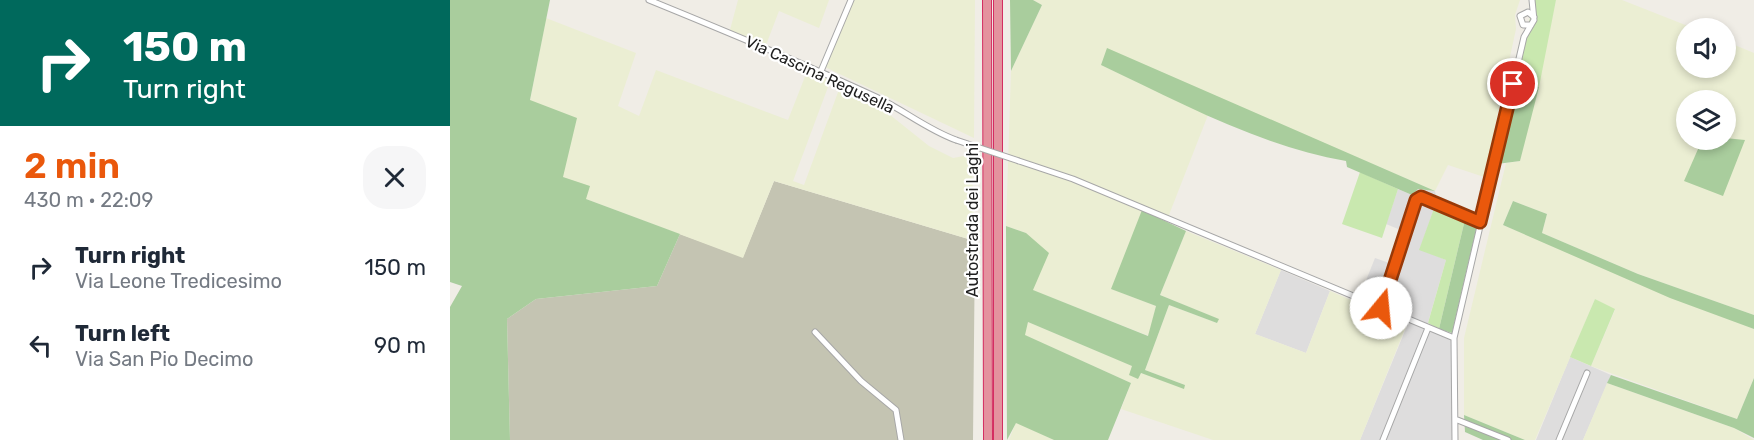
<!DOCTYPE html>
<html lang="en">
<head>
<meta charset="utf-8">
<style>
  :root { --surface:#fff; --page:#f6f6f7; --text:#1f2937; --muted:#747a83; --accent:#ea580c }
  body { margin:0; font-family:Rubik,sans-serif; background:var(--page); color:var(--text); height:100vh; display:flex; flex-direction:column; font-size:22px; white-space:nowrap }
  * { box-sizing:border-box; margin:0 }
  p { font-size:20px; color:var(--muted) }
  .icon { flex:none; width:33px; height:33px; fill:none; stroke:currentColor; stroke-width:2; stroke-linecap:round; stroke-linejoin:round }
  .map { position:relative; flex:1; overflow:hidden }
  .side { display:flex; flex-direction:column; background:var(--surface); width:450px }
  .side>* { flex:none }
  .hud { background:#00695c; color:#fff; overflow:hidden }
  .controls { position:absolute; left:1226px; top:18px; display:grid; gap:12px }
  .controls a { display:grid; place-items:center; width:60px; height:60px; border-radius:50%; background:var(--surface); box-shadow:0 3px 9px #0003; font-size:30px }
  .pin { position:absolute; display:grid; place-items:center; width:51px; height:51px; color:#fff; margin:-26px; border:3px solid #fff; border-radius:50%; box-shadow:0 2px 6px #0007 }
  .me { position:absolute; width:66px; margin:-33px; rotate:17deg; stroke-linejoin:round; filter:drop-shadow(0 0 4px #0008) }
  .turn { display:flex; align-items:center; gap:21px; height:126px; padding:0 24px; font-size:27px }
  .turn .icon { width:78px; height:78px; stroke-width:2.5 }
  .turn b { display:block; font-size:42px; line-height:51px }
  .round { display:grid; place-items:center; flex:none; width:63px; height:63px; border-radius:24px; background:var(--page) }
  .headline { display:flex; align-items:center; justify-content:space-between; height:102px; padding:0 24px }
  h1 { font-size:36px; font-weight:600; line-height:45px; color:var(--accent) }
  ul { padding:0; list-style:none }
  li { display:flex; align-items:center; gap:18px; height:78px; padding:0 24px }
  li div { flex:1 }
  li b { display:block; font-size:22px }
  li em { font-style:normal }
  main { display:flex; flex:1; min-height:0 }
  .map>svg:first-child { display:block }
</style>
</head>
<body>
<main>
<section class="side">
<div class="hud">
<div class="turn"><svg class="icon" aria-label="right" viewBox="0 0 24 24"><path d="M7 20v-9h11M14 6l5 5-5 5"/></svg><div><b>150 m</b>Turn right</div></div>
</div>
<div class="headline"><div><h1>2 min</h1><p>430 m · 22:09</p></div><a class="round"><svg class="icon" aria-label="close" viewBox="0 0 24 24"><path d="M6 6l12 12M18 6L6 18"/></svg></a></div>
<ul>
<li><svg class="icon" aria-label="right" viewBox="0 0 24 24"><path d="M7 20v-9h11M14 6l5 5-5 5"/></svg><div><b>Turn right</b><p>Via Leone Tredicesimo</p></div><em>150 m</em></li>
<li><svg class="icon" aria-label="left" viewBox="0 0 24 24"><path d="M17 20v-9H6M10 6l-5 5 5 5"/></svg><div><b>Turn left</b><p>Via San Pio Decimo</p></div><em>90 m</em></li>
</ul>
</section>
<div class="map">
<svg width="1304" height="440" viewBox="0 0 1304 440">
  <rect width="100%" height="100%" fill="#f0ede6"/>
  <path fill="#dedddd" d="M948,189L962,195L968,189L985,191L987,200L970,249L996,260L977,326L909,298L925,258L942,264L953,231L936,224Z
    M831,270L880,291L856,353L805,334Z
    M959,321L1003,339L1002,440H910Z
    M1120,357L1161,375L1133,440H1086Z"/>
  <path fill="#c4c4b2" d="M324,181L525,241L523,440H60L57,319L86,299L207,286L230,234L293,257Z"/>
  <path fill="#ebeed3" fill-rule="evenodd" d="M288,0H379L369,28L329,11L316,45L280,30Z
    M403,0H525L524,138L375,67Z
    M583,0H1070L1065,15L1066,29L1034,177L998,165L985,191L775,101L651,65L758,115L717,220L662,289L706,306L699,336L582,290L576,233L556,226L561,71L592,5Z
    M1106,0H1172L1243,28H1236V68H1275V41L1304,53V315L1188,274L1092,233L1097,214L1063,201L1053,225L1304,329V378L1287,419L1141,366L1165,310L1145,299L1085,440H1075L1014,415V338L1056,163L1070,161ZM1236,100H1275V140H1236Z
    M96,18L186,53L168,106L189,116L206,70L338,120L358,69L381,79L343,181L354,185L391,84L415,95L479,146L503,158L514,156L517,149L521,150L525,241L324,181L293,258L136,199L113,177L80,101Z
    M736,231L831,270L805,334L856,353L880,291L957,324L910,440H763L671,409L681,383L574,335L578,322L683,366L688,379L690,373L735,385L695,370L719,305L767,323L768,319L710,295Z
    M1157,383L1284,428L1304,440H1133Z
    M566,422L604,440H559Z"/>
  <path fill="#c9e8af" d="M1084,0H1106L1089,87L1066,80Z
    M910,172L948,189L932,238L892,224Z
    M987,200L1017,211L989,329L978,323L996,260L969,250Z
    M1145,299L1165,309L1141,366L1120,357Z"/>
  <path fill="#a9cd9d" d="M0,0H100L80,100L127,118L113,177L140,186L136,199L230,234L207,286L86,299L57,319L60,440H0V307L12,286L0,282Z
    M560,0H583L592,5L561,71Z
    M657,48L985,191L968,189L962,195L897,167L896,161C810,146 729,102 651,65Z
    M1066,80L1089,87L1070,161L1047,164Z
    M1275,138L1295,140L1273,196L1234,181L1252,140Z
    M1063,201L1097,214L1092,233L1188,274L1304,315V329L1220,298L1053,225Z
    M692,210L736,231L710,295L769,319L767,323L719,305L695,370L735,385L734,389L691,373L688,379L679,375L682,366L578,322L575,335L681,383L658,440H604L566,423L557,440L556,226L576,233L599,253L583,290L698,336L706,306L661,289Z
    M1017,211L1029,217L1002,333L989,329Z
    M1161,375L1287,419L1304,378V438L1284,428L1157,383Z
    M1014,415L1075,440H1033L1015,432Z"/>
  <g fill="none" stroke-linecap="round" stroke-linejoin="round">
    <g stroke="#a7a7a7" stroke-width="7">
      <path id="minor" d="M199,0C275,31 351,62 426,97C454,110 476,129 506,140
        M1081,25H1073L1070,16L1078,12L1084,17
        M371,71L401,0
        M569,161L623,179L1004,338
        M931,308L966,200L971,197L1030,222
        M365,332L411,381L446,410L451,440
        M1005,419L1058,440
        M933,440L978,328
        M1005,440L1004,338L1074,37L1084,20L1082,0
        M1109,440L1137,373"/>
    </g>
    <g stroke="#d42d61" stroke-width="10">
      <path id="highway" d="M537,0L538,440
        M548,0V440"/>
    </g>
    <use href="#minor" stroke="#fff" stroke-width="5"/>
    <use href="#highway" stroke="#e4929e" stroke-width="8"/>
    <g stroke="#a7a7a7" stroke-width="7" stroke-linecap="butt">
      <path id="minor-bridge" d="M506,140L569,161"/>
    </g>
    <use href="#minor-bridge" stroke="#fff" stroke-width="5"/>
  </g>
  <g fill="none" stroke-linecap="round" stroke-linejoin="round">
    <g stroke="#983908" stroke-width="15">
      <path id="route" d="M931,308L966,200L971,197L1030,222L1063,84"/>
    </g>
    <use href="#route" stroke="#ea580c" stroke-width="10"/>
  </g>
  <g text-anchor="middle" stroke-width="4.5" stroke-linejoin="round" paint-order="stroke">
    <g font-size="16" fill="#202020" stroke="#fff">
      <text transform="translate(370 74) rotate(25)" y="6">Via Cascina Regusella</text>
      <text transform="translate(522 220) rotate(-90)" y="6">Autostrada dei Laghi</text>
    </g>
  </g>
</svg>
<div class="controls">
<a><svg class="icon" aria-label="sound" viewBox="0 0 24 24"><path d="M4 9h4l5-4v14l-5-4H4zM17 9q2 3 0 6"/></svg></a>
<a><svg class="icon" aria-label="layers" viewBox="0 0 24 24"><path d="M12 4l9 5-9 5-9-5zM3 14l9 5 9-5"/></svg></a>
</div>
<div class="pin" style="left:1063px;top:84px;background:#d93025"><svg class="icon" aria-label="arrive" viewBox="0 0 24 24"><path d="M6 21V4h12l-3 4 3 4H6"/></svg></div>
<svg class="me" style="left:931px;top:308px" viewBox="-20 -20 40 40"><circle r="19" fill="#fff"/><path d="M0-13L10 11 0 6-10 11z" fill="#ea580c"/></svg>
</div>
</main>
</body>
</html>
